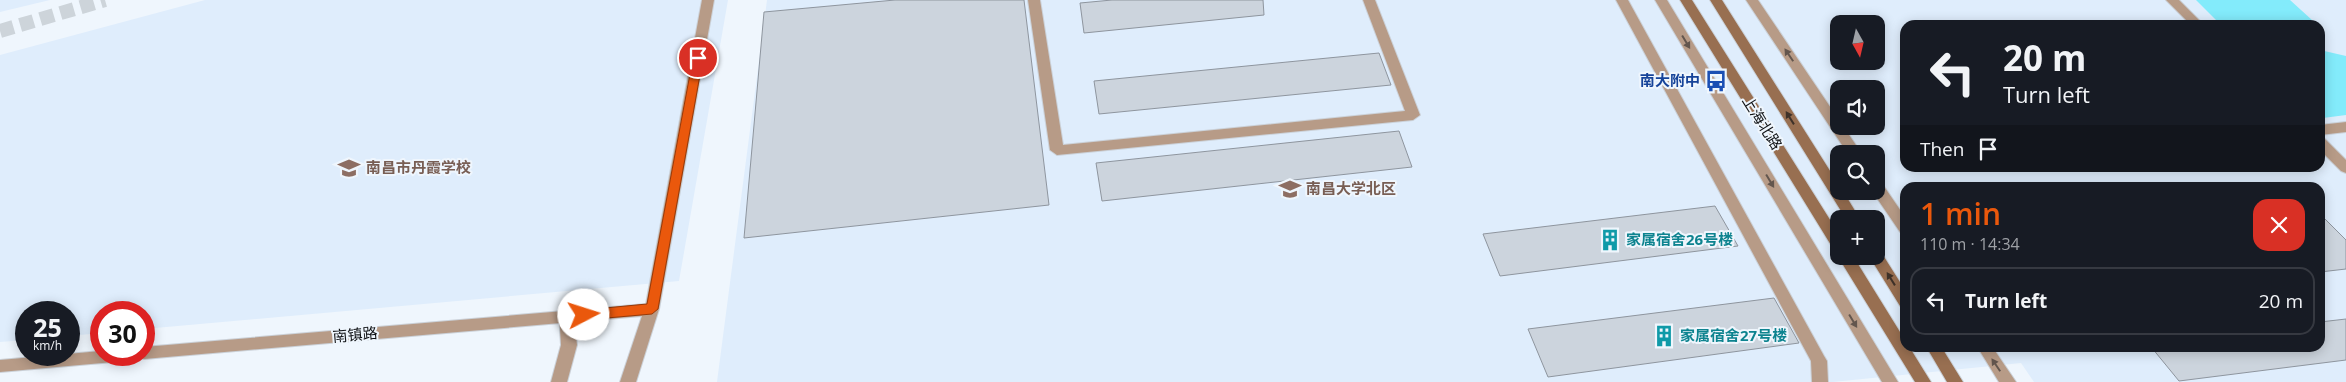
<!DOCTYPE html>
<html lang="en">
<head>
<meta charset="utf-8">
<style>
  :root { --surface:#171b24; --page:#242831; --text:#f1f3f6; --muted:#9ea1a6; --line:#363941; --accent:#ea580c }
  body { margin:0; font-family:"Open Sans","Noto Sans SC",sans-serif; background:var(--page); color:var(--text); height:100vh; display:flex; flex-direction:column; font-size:19px; white-space:nowrap }
  * { box-sizing:border-box; margin:0 }
  p { font-size:16px; color:var(--muted) }
  .icon { flex:none; width:28px; height:28px; fill:none; stroke:currentColor; stroke-width:2; stroke-linecap:round; stroke-linejoin:round }
  .map { position:relative; flex:1; overflow:hidden }
  .drawer { position:absolute; left:1900px; top:182px; width:425px; height:170px; display:flex; flex-direction:column; background:var(--surface); border-radius:15px; box-shadow:0 2px 12px #0003 }
  .drawer>* { flex:none }
  .top-card { position:absolute; left:1900px; top:20px; width:425px; height:152px; border-radius:15px; box-shadow:0 2px 12px #0003; background:#171b24; color:var(--text); overflow:hidden }
  .needle { width:32px; rotate:172deg }
  .controls { position:absolute; left:1830px; top:15px; display:grid; gap:10px }
  .controls a { display:grid; place-items:center; width:55px; height:55px; border-radius:10px; background:var(--surface); box-shadow:0 2px 12px #0003; font-size:25px }
  .speed { position:absolute; left:15px; top:301px; display:flex; gap:10px; font-size:25px; font-weight:700; text-align:center }
  .speed>* { display:grid; place-content:center; width:65px; height:65px; border-radius:50%; background:var(--surface); box-shadow:0 2px 12px #0003; line-height:1 }
  .speed small { font-size:12px; font-weight:400 }
  .speed .limit { border:8px solid #d22; background:#fff; color:#111 }
  .pin { position:absolute; display:grid; place-items:center; width:42px; height:42px; color:#fff; margin:-21px; border:2px solid #fff; border-radius:50%; box-shadow:0 1px 5px #0007 }
  .me { position:absolute; width:55px; margin:-28px; rotate:85deg; stroke-linejoin:round; filter:drop-shadow(0 0 4px #0008) }
  .turn { display:flex; align-items:center; gap:18px; height:105px; padding:0 20px; font-size:22px }
  .turn .icon { width:65px; height:65px; stroke-width:2.5 }
  .turn b { display:block; font-size:35px; line-height:42px }
  .then { display:flex; align-items:center; height:48px; padding:0 20px; background:#0003; gap:10px; font-size:19px }
  .round { display:grid; place-items:center; flex:none; width:52px; height:52px; border-radius:15px; background:var(--page) }
  .overview { display:flex; align-items:center; justify-content:space-between; height:85px; padding:0 20px }
  h1 { font-size:30px; font-weight:600; line-height:38px; color:var(--accent) }
  ul { padding:0; list-style:none }
  li { display:flex; align-items:center; gap:15px; height:68px; margin:0 10px 8px; padding:0 10px; border:2px solid var(--line); border-radius:15px }
  li div { flex:1 }
  li b { display:block; font-size:19px }
  li em { font-style:normal }
  .map>svg:first-child { display:block }
</style>
</head>
<body>
<div class="map">
<svg width="2346" height="382" viewBox="0 0 2346 382">
  <rect width="100%" height="100%" fill="#eff6fd"/>
  <path fill="#dfedfc" fill-rule="evenodd" d="M0,0H50L0,12Z
    M205,0H728L679,281L144,329V312H101V333L69,336V312H26V340L0,342V55Z
    M767,0H2346V382H2034L2021,363L1833,382H717ZM1839,24H1876V61H1839ZM1905,25H2320V168H1905ZM1839,89H1876V126H1839ZM1839,154H1876V191H1839ZM1905,188H2320V348H1905ZM1839,219H1876V256H1839Z"/>
  <path fill="#83ebfb" d="M2196,0H2290L2312,20L2308,25H2221Z
    M2320,50L2346,56V115L2323,118L2320,115Z"/>
  <path fill="#ccd4dd" stroke="#8e959e" d="M895,0H1024L1049,205L744,238L764,12Z
    M1112,0H1263L1264,15L1084,33L1080,3Z
    M1379,53L1391,85L1099,114L1094,81Z
    M1399,131L1412,167L1102,201L1096,163Z
    M1715,206L1738,246L1500,276L1483,234Z
    M2320,214L2346,240V269L2320,272Z
    M1774,298L1799,343L1548,377L1528,329Z
    M2346,319V360L2179,381L2152,348H2320V322Z"/>
  <g fill="none" stroke-linecap="round" stroke-linejoin="round">
    <path stroke="#cdd4da" stroke-width="14" stroke-dasharray="14 7" stroke-linecap="butt" d="M0,31L105,0"/>
    <g stroke="#cbd1d8" stroke-width="2">
      <path id="service" d="M1028,0H1040L1063,145L1405,111L1363,0H1375L1420,115L1413,120L1057,155L1050,150Z
        M1616,0H1628L1824,356L1827,361L1828,382H1812L1811,361Z
        M2166,0H2179L2204,25H2191Z
        M2346,122V132L2320,135V125Z
        M2320,137L2325,139L2346,160V173L2341,171L2320,150Z
        M566,306L571,308L573,312L577,345L567,382H551L561,345L559,312L561,308Z"/>
    </g>
    <g stroke="#cbd1d8" stroke-width="2">
      <path id="minor" d="M702,0H714L659,309L636,382H620L642,316L144,359L139,357L137,355H144V347L646,304Z
        M101,351V355H133L130,359L125,361L0,372V360Z"/>
    </g>
    <g stroke="#cbd1d8" stroke-width="2">
      <path id="tertiary" d="M1655,0H1667L1898,382H1882Z
        M1746,0H1758L1839,120V126H1843L1862,154H1848Z
        M1876,181L1881,182L1905,217V233L1900,232L1872,191H1876Z
        M1978,348H1993L2016,382H1999Z"/>
    </g>
    <g stroke="#cbd1d8" stroke-width="2">
      <path id="secondary" d="M1680,0H1692L1839,234V251L1834,250Z
        M1710,0H1722L1839,185V191H1843L1860,219H1846Z
        M1876,250L1881,252L1905,290V308L1900,306L1869,256H1876Z
        M1839,254V256H1853L1905,340V348H1910L1931,382H1915L1840,260L1838,256Z
        M1927,348H1942L1963,382H1947Z"/>
    </g>
    <use href="#service" fill="#b79b87" fill-rule="evenodd"/>
    <use href="#minor" fill="#b79b87" fill-rule="evenodd"/>
    <use href="#tertiary" fill="#b79b87" fill-rule="evenodd"/>
    <use href="#secondary" fill="#986f51" fill-rule="evenodd"/>
  </g>
  <defs><path id="oneway-solid" d="M-6-.8H1V-3.2L6.5 0L1 3.2V.8H-6Z" transform="scale(1.25)"/></defs>
  <g fill="#63564e">
    <use href="#oneway-solid" transform="translate(1686 42) rotate(59)"/>
    <use href="#oneway-solid" transform="translate(1789 55) rotate(-124)"/>
    <use href="#oneway-solid" transform="translate(1770 181) rotate(59)"/>
    <use href="#oneway-solid" transform="translate(1853 321) rotate(59)"/>
    <use href="#oneway-solid" transform="translate(1996 365) rotate(-124)"/>
  </g>
  <g fill="#3f3229">
    <use href="#oneway-solid" transform="translate(1790 118) rotate(-122)"/>
    <use href="#oneway-solid" transform="translate(1891 279) rotate(-122)"/>
  </g>
  <path fill="#ea580c" stroke="#983908" d="M698,54L703,58L658,309L652,314L584,320L579,319L577,315L584,310L647,304L693,58Z"/>
  <defs>
    <g id="bus-bare" transform="scale(1.725)"><path d="M-5-6H5V4H4V6H2V4H-2V6H-4V4H-5ZM-3.5-4V0h7V-4ZM-3.5 1.2v1.5H-2V1.2ZM2 1.2v1.5H3.5V1.2Z" fill="#1a4fb4" stroke="#eff6fd" stroke-width="2.5" paint-order="stroke"/></g>
    <g id="school-bare" transform="scale(1.725)"><path d="M0-5L7-2L0 1L-7-2ZM-4 1L0 2.5L4 1V4Q0 6-4 4Z" fill="#8d6e63" stroke="#eff6fd" stroke-width="2.5" paint-order="stroke"/></g>
    <g id="university-bare" transform="scale(1.725)"><path d="M0-5L7-2L0 1L-7-2ZM-4 1L0 2.5L4 1V4Q0 6-4 4Z" fill="#8d6e63" stroke="#eff6fd" stroke-width="2.5" paint-order="stroke"/></g>
    <g id="building-bare" transform="scale(1.725)"><path d="M-4-6H4V6H1V3H-1V6H-4ZM-2.5-4.3h1.7v1.8h-1.7ZM.8-4.3h1.7v1.8H.8ZM-2.5-1h1.7V.8h-1.7ZM.8-1h1.7V.8H.8Z" fill="#0f9aa8" stroke="#eff6fd" stroke-width="2.5" paint-order="stroke"/></g>
  </defs>
  <g fill-rule="evenodd">
    <use href="#bus-bare" x="1716" y="81"/>
    <use href="#school-bare" x="349" y="168"/>
    <use href="#university-bare" x="1290" y="189"/>
    <use href="#building-bare" x="1610" y="240"/>
    <use href="#building-bare" x="1664" y="336"/>
  </g>
  <g text-anchor="middle" stroke-width="4" stroke-linejoin="round" paint-order="stroke">
    <g font-size="15" font-weight="bold" fill="#164399" stroke="#eff6fd" text-anchor="end">
      <text x="1700" y="86">南大附中</text>
    </g>
    <g font-size="15" fill="#0f1114" stroke="#eff6fd">
      <text transform="translate(1762 123) rotate(58)" y="5">上海北路</text>
      <text transform="translate(355 335) rotate(-5)" y="5">南镇路</text>
    </g>
    <g font-size="15" font-weight="bold" fill="#785e54" stroke="#eff6fd" text-anchor="start">
      <text x="366" y="173">南昌市丹霞学校</text>
      <text x="1306" y="194">南昌大学北区</text>
    </g>
    <g font-size="15" font-weight="bold" fill="#0d838f" stroke="#eff6fd" text-anchor="start">
      <text x="1626" y="245">家属宿舍26号楼</text>
      <text x="1680" y="341">家属宿舍27号楼</text>
    </g>
  </g>
</svg>
<div class="controls">
<a><svg class="needle" viewBox="-14 -14 28 28"><path d="M0-13l5 13h-10z" fill="#e53935"/><path d="M0 13l5-13h-10z" fill="#9ea1a6"/></svg></a>
<a><svg class="icon" aria-label="sound" viewBox="0 0 24 24"><path d="M4 9h4l5-4v14l-5-4H4zM17 9q2 3 0 6"/></svg></a>
<a><svg class="icon" aria-label="search" viewBox="0 0 24 24"><circle cx="10" cy="10" r="6"/><path d="M15 15l6 6"/></svg></a>
<a>+</a>
</div>
<div class="speed"><div>25<small>km/h</small></div><div class="limit">30</div></div>
<div class="pin" style="left:698px;top:58px;background:#d93025"><svg class="icon" aria-label="arrive" viewBox="0 0 24 24"><path d="M6 21V4h12l-3 4 3 4H6"/></svg></div>
<svg class="me" style="left:584px;top:315px" viewBox="-20 -20 40 40"><circle r="19" fill="#fff"/><path d="M0-13L10 11 0 6-10 11z" fill="#ea580c"/></svg>
<div class="top-card">
<div class="turn"><svg class="icon" aria-label="left" viewBox="0 0 24 24"><path d="M17 20v-9H6M10 6l-5 5 5 5"/></svg><div><b>20 m</b>Turn left</div></div>
<div class="then">Then<svg class="icon" aria-label="arrive" viewBox="0 0 24 24"><path d="M6 21V4h12l-3 4 3 4H6"/></svg></div>
</div>
<section class="drawer">
<div class="overview"><div><h1>1 min</h1><p>110 m · 14:34</p></div><a class="round" style="background:#d93025;color:#fff"><svg class="icon" aria-label="close" viewBox="0 0 24 24"><path d="M6 6l12 12M18 6L6 18"/></svg></a></div>
<ul>
<li><svg class="icon" aria-label="left" viewBox="0 0 24 24"><path d="M17 20v-9H6M10 6l-5 5 5 5"/></svg><div><b>Turn left</b></div><em>20 m</em></li>
</ul>
</section>
</div>
</body>
</html>
